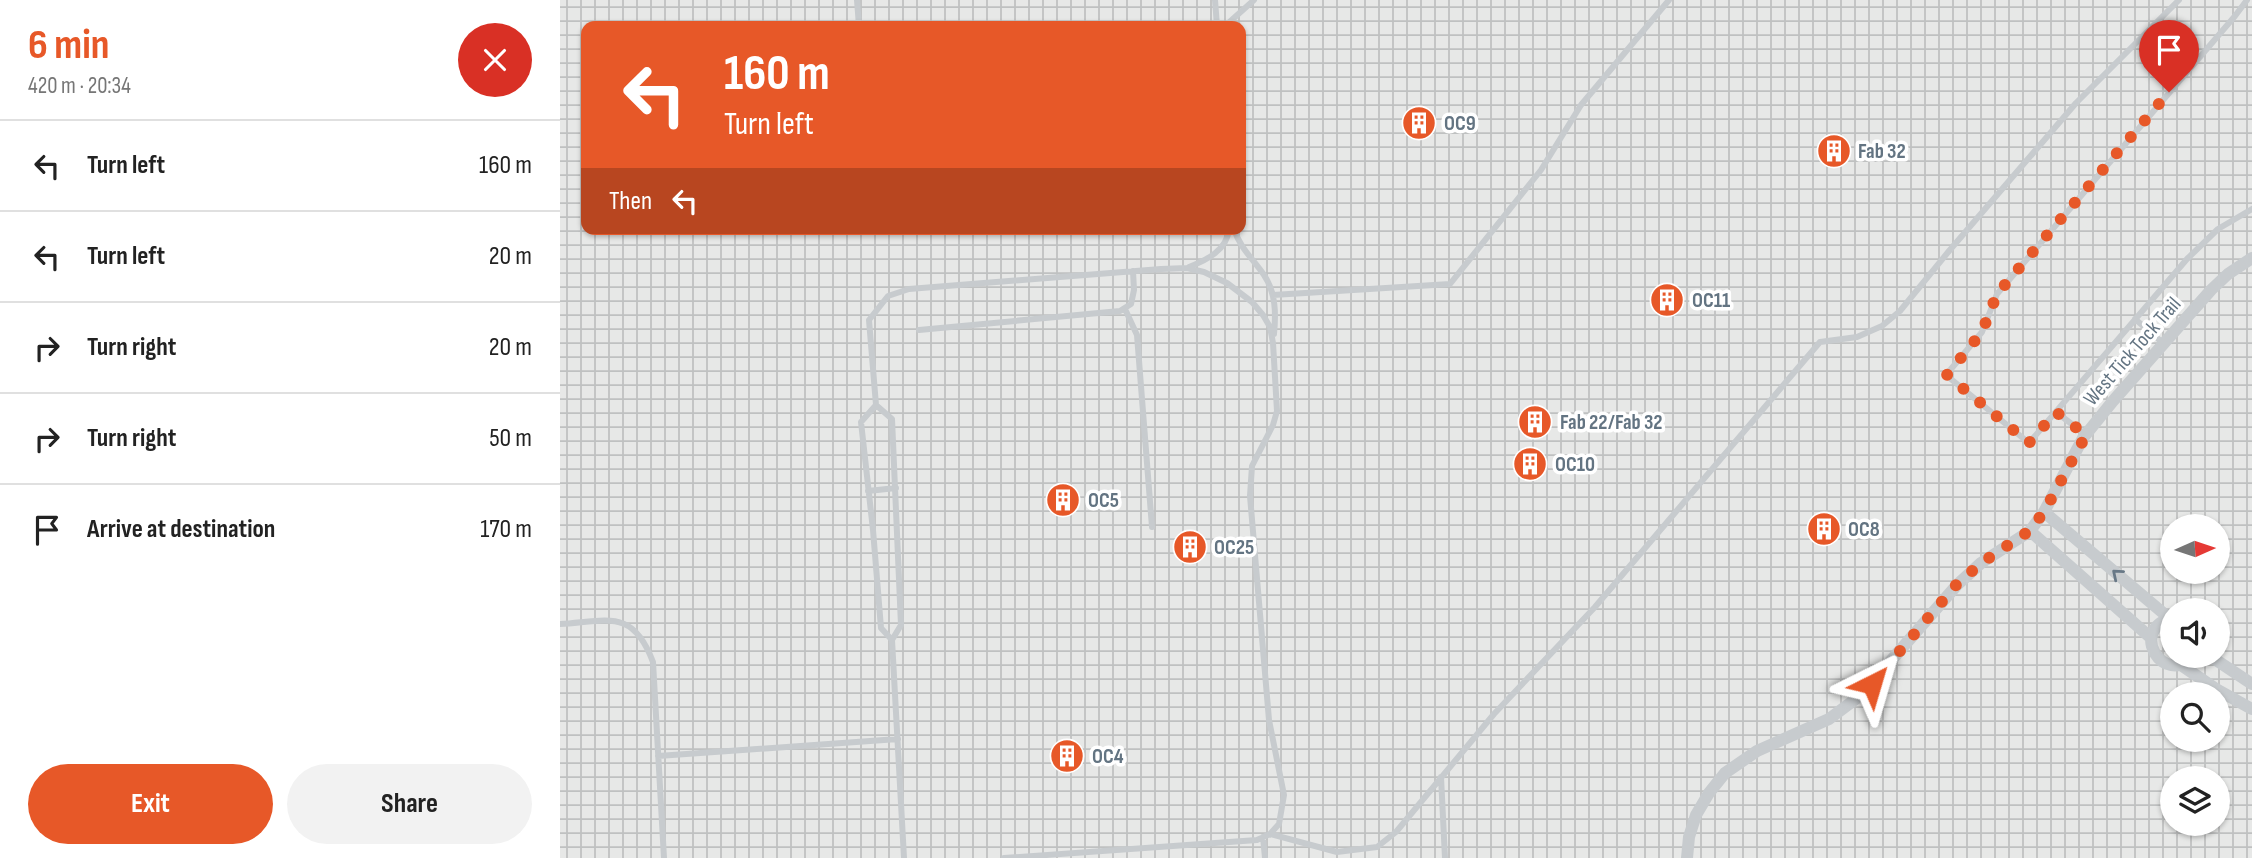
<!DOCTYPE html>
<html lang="en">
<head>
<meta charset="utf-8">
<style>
  :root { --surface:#fff; --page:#f2f2f2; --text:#222; --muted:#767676; --line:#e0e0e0; --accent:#e75828 }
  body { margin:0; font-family:"Sofia Sans Condensed",sans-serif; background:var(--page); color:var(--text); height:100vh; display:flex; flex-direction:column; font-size:26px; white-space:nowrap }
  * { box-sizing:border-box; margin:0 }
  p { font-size:23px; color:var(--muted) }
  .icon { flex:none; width:38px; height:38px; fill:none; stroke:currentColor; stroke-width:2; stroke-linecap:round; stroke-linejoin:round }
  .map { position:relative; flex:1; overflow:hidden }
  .sheet { display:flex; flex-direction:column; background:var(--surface); width:560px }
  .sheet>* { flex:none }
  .top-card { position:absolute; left:21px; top:21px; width:665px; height:214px; border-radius:14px; box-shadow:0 2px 5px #0004; background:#e75828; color:#fff; overflow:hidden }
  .needle { width:46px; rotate:87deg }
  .fabs { position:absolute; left:1600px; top:514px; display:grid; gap:14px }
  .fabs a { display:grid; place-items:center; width:70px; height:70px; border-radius:50%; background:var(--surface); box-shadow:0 2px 5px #0004; font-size:35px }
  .pin { position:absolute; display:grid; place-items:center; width:60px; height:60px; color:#fff; margin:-72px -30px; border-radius:50% 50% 50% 0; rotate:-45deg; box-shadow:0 0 7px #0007 }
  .pin .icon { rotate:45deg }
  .me { position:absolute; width:77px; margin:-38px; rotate:40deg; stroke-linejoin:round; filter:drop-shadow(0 0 5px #0008) }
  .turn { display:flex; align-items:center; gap:24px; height:147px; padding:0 28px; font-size:32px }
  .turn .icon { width:91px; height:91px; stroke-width:2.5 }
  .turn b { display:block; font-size:49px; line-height:60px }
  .then { display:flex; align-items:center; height:66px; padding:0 28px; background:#0003; gap:14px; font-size:26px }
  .round { display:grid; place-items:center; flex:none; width:74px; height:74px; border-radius:37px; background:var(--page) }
  .summary { display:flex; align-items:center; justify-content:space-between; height:119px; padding:0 28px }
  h1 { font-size:42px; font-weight:700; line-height:52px; color:var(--accent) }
  .primary-button { display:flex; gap:14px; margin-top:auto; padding:14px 28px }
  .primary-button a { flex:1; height:80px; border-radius:42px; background:var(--accent); color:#fff; font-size:28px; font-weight:700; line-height:80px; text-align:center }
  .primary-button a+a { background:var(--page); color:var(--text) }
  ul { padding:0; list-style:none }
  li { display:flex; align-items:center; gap:21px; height:91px; padding:0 28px; border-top:2px solid var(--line) }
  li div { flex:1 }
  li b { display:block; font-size:26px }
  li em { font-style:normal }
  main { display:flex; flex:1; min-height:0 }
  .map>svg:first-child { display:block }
</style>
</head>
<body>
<main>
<section class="sheet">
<div class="summary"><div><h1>6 min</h1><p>420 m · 20:34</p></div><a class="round" style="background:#d93025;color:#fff"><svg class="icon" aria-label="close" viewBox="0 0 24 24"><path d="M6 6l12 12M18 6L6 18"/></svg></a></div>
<ul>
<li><svg class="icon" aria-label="left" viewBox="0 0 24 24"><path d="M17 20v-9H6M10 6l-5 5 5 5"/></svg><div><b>Turn left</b></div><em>160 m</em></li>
<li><svg class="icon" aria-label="left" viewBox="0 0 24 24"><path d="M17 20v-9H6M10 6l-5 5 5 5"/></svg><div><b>Turn left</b></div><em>20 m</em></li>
<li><svg class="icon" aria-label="right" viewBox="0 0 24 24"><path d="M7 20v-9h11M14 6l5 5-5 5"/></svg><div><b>Turn right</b></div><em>20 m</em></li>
<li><svg class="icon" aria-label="right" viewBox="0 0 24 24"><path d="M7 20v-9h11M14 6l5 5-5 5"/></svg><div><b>Turn right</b></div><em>50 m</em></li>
<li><svg class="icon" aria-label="arrive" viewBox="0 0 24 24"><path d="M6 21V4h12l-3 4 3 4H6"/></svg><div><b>Arrive at destination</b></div><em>170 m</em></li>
</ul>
<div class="primary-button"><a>Exit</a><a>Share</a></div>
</section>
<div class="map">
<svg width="1692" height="858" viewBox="0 0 1692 858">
  <defs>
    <pattern id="industrial-grid" width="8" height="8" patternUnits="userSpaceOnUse" patternTransform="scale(1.75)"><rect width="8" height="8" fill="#e7e8e7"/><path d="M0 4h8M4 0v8" fill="none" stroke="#bfc1c1"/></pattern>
  </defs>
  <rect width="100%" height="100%" fill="#f9f9f6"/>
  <path fill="url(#industrial-grid)" fill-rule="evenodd" d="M0,0H1692V858H0ZM26,26H681V229H26ZM1612,527H1657V572H1612ZM1612,611H1657V656H1612ZM1612,695H1657V740H1612ZM1612,779H1657V824H1612Z"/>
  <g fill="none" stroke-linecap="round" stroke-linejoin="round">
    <path stroke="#c7cbce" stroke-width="6" d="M297,0L299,26
      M655,0L657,26
      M1687,0L1675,16L1437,294L1422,332L1386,375L1469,443L1627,259L1658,229L1692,209
      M665,26L694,0
      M674,229C680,248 693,259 704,275C716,293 716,314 714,334
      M629,267C647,260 667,250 669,229
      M713,295L890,284L981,170L1021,105L1109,0
      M565,309L577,335L592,527
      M1575,319L1603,343
      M359,330L560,311L571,304L574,290L573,271
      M316,405L332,419L341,625L332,640
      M1496,412L1526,435
      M308,491L336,488
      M0,624C48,621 73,608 93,662L104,858
      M98,756L338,739
      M881,777L885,858
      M710,834L777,852L817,847L836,832L934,714L1035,607L1260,342L1297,337L1322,326L1340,311L1389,251L1516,103L1619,0
      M703,837L705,858
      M344,858L332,640L321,628L313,530L301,422L316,405L309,320L328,296L349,289L601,269L627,268L644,272L667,283L692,302L703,315L710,327L713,343L717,411L713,425L692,466L690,496L709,720L724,795L719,824L710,834L697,840L444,858"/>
    <path stroke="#c7cbce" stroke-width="12" d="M1484,512L1609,618
      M1470,531L1591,638
      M1612,618C1568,629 1603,688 1634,656
      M1650,656L1692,684
      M1621,665L1656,689L1692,709
      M1127,858L1129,837L1136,815L1149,793L1165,773L1197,751L1269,719L1301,695L1397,585L1421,563L1470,531L1484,512L1523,438L1553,401L1651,290L1668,274L1692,258"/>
  </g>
  <defs><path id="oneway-chevron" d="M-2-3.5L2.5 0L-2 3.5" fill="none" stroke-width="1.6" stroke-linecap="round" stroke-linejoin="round" transform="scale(1.75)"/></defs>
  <use stroke="#687886" href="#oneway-chevron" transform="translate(1557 574) rotate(-140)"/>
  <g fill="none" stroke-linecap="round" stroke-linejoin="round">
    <path stroke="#e75828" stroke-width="12" stroke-dasharray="0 21.6" d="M1312,684L1396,585L1420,564L1469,531L1484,512L1526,435L1496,412L1469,443L1387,375L1422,332L1437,294L1609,92"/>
  </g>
  <defs>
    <g id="building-disc" transform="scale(1.75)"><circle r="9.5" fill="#e75828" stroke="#fff"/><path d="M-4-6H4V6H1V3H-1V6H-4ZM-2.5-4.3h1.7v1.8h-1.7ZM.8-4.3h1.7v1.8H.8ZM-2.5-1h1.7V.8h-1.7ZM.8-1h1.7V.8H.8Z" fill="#fff"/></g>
  </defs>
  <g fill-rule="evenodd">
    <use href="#building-disc" x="859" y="123"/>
    <use href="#building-disc" x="1274" y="151"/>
    <use href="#building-disc" x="1107" y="300"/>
    <use href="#building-disc" x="975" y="422"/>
    <use href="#building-disc" x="970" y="464"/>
    <use href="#building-disc" x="503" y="500"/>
    <use href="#building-disc" x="1264" y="529"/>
    <use href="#building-disc" x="630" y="547"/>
    <use href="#building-disc" x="507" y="756"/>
  </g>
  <g text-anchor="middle" stroke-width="7" stroke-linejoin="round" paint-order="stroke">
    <g font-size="21" font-weight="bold" fill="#637482" stroke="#fff" text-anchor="start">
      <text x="884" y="130">OC9</text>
      <text x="1298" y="158">Fab 32</text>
      <text x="1132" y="307">OC11</text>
      <text x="1000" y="429">Fab 22/Fab 32</text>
      <text x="995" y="471">OC10</text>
      <text x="528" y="507">OC5</text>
      <text x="1288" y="536">OC8</text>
      <text x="654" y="554">OC25</text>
      <text x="532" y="763">OC4</text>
    </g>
    <g font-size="21" fill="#637482" stroke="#fff">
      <text transform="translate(1572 351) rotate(-49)" y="7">West Tick Tock Trail</text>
    </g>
  </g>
</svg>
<div class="fabs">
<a><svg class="needle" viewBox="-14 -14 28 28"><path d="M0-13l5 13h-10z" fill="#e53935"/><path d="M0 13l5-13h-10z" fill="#767676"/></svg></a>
<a><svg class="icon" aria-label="sound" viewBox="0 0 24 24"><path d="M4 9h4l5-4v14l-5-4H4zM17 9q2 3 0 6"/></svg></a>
<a><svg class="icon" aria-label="search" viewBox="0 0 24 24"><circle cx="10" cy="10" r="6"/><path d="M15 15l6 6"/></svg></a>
<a><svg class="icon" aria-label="layers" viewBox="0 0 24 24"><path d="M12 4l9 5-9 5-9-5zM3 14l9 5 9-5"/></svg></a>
</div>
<div class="pin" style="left:1609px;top:92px;background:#d93025"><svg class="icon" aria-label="arrive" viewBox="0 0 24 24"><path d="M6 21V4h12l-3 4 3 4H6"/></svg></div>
<svg class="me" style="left:1312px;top:684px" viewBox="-20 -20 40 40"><path d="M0-17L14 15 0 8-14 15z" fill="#e75828" stroke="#fff" stroke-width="4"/></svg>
<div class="top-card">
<div class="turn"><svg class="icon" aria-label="left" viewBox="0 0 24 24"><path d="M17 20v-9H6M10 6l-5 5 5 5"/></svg><div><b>160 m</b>Turn left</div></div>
<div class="then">Then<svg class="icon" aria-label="left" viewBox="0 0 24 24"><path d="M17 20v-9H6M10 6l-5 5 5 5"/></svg></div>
</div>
</div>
</main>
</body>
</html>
